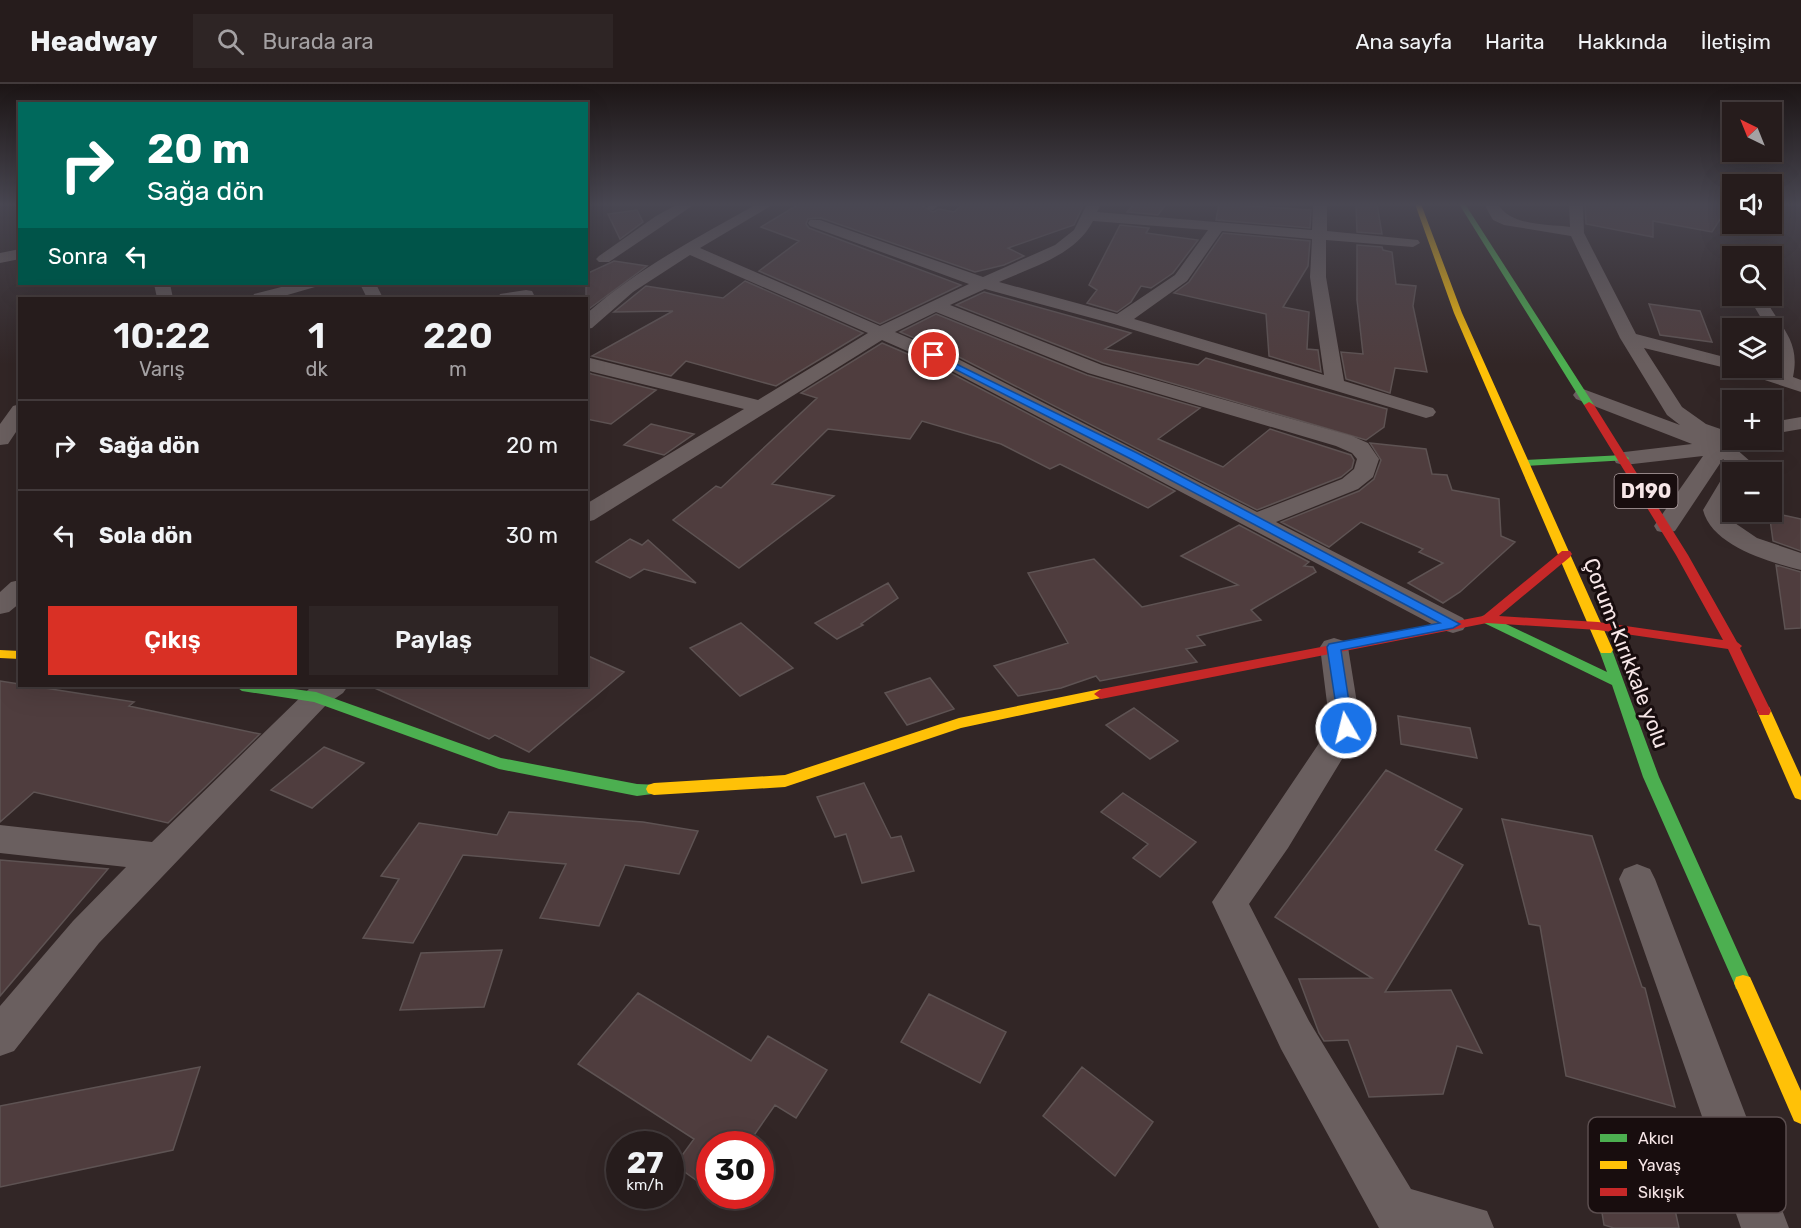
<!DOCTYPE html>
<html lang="tr">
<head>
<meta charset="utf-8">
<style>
  :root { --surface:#261c1c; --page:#2e2525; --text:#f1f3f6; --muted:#a4a1a3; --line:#423a3b; --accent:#d93025 }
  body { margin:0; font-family:Rubik,sans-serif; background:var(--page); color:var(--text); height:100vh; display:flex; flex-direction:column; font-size:22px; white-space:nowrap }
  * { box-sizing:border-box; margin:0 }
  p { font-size:20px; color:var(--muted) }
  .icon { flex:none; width:33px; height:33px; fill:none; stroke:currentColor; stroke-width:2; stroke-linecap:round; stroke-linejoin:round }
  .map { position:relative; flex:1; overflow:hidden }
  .side { position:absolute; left:18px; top:213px; width:570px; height:390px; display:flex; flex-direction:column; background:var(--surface); border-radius:0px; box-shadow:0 6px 24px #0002,0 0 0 2px var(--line) }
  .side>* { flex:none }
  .top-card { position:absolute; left:18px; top:18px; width:570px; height:183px; border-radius:0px; box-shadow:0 6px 24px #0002,0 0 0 2px var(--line); background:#00695c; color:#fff; overflow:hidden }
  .needle { width:39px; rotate:317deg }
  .buttons { position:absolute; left:1722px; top:18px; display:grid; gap:12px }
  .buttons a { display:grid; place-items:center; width:60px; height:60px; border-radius:0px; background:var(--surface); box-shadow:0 6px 24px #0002,0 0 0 2px var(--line); font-size:30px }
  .speed { position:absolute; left:606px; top:1047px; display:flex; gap:12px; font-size:30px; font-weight:700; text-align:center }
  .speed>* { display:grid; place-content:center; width:78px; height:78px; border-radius:50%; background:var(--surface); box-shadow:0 6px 24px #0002,0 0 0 2px var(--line); line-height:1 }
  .speed small { font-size:15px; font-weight:400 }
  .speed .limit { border:9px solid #d22; background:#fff; color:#111 }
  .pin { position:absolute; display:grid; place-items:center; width:51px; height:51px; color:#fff; margin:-26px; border:3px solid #fff; border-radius:50%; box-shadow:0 2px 6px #0007 }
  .me { position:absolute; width:66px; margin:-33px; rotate:352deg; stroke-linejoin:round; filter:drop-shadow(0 0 4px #0008) }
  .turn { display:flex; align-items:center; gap:21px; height:126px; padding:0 30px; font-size:27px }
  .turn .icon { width:78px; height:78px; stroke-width:2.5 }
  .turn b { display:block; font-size:42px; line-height:51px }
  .then { display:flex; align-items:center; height:57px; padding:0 30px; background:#0003; gap:12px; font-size:22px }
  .eta { display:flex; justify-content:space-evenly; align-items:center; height:102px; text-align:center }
  .eta b { font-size:36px; font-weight:600; line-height:42px }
  .action { display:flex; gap:12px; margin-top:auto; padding:12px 30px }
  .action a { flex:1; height:69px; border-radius:0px; background:var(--accent); color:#fff; font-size:24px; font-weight:600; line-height:69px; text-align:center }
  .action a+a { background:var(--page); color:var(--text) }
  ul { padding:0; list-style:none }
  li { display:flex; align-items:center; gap:18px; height:90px; padding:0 30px; border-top:2px solid var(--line) }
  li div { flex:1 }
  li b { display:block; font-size:22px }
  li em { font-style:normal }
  header { display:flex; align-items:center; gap:36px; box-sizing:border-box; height:84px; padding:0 30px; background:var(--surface); border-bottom:2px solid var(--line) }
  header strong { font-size:28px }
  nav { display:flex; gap:33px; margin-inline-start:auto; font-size:21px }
  .search { width:420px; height:54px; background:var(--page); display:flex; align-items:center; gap:15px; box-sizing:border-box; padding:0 21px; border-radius:0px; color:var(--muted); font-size:22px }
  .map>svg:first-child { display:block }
</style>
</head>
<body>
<header>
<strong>Headway</strong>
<div class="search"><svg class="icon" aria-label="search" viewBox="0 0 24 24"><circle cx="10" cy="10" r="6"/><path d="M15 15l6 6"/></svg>Burada ara</div>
<nav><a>Ana sayfa</a><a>Harita</a><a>Hakkında</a><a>İletişim</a></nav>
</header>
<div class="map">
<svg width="1801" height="1144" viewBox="0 0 1801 1144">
  <rect width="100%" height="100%" fill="#322626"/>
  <path fill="#4f3d3e" stroke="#5e5353" stroke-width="1.5" d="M799,120H919L933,128L939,125L954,128L963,120H1084L1074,141L1008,164L1024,172L1004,181L975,188L821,134L808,135L806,140L809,144L961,201L880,240L759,187L799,157L761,143Z
    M1134,120H1166L1158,131L1127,128Z
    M1219,120L1311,126L1310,144L1216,136Z
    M1356,120H1377L1382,150L1357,148Z
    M1585,120H1730L1712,148L1653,137V153L1586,140Z
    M637,126L643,138L620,155L608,130Z
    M1120,141L1149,144L1146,149L1198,156L1173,189L1151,204L1141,202L1131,218L1117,228L1087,219L1097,206L1089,201Z
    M1223,149L1310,157L1308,182L1283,223L1309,228L1307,265L1318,266L1321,288L1269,272L1266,230L1174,209L1189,198Z
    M1357,161L1382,163L1383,166L1392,168L1396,200L1416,202L1413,222L1427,288L1395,284L1390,309L1346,295L1341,268L1363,270L1357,216Z
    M614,177L647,182L586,227V190Z
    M745,197L863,249L776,302L686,277L671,292L592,272L673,227L614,228L646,202L723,214Z
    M984,208L1131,249L1105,265L1198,281L1206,274L1387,325L1384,343L1366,356L1103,279L956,221Z
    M1649,220L1700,227L1712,258L1660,251Z
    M936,230L1087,291L1200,324L1158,355L1223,383L1270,345L1351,371L1354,376L1352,384L1341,393L1257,426L959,273L900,248Z
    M882,259L943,285L1175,407L1148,424L1060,380L1050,385L1001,360L922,337L910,355L828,345L772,400L834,412L739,484L673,436L716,402L721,404L817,314L801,309Z
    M586,288L592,290L656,306L611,340L586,335Z
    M651,340L694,350L664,371L624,361Z
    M1370,359L1426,365L1432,390L1447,391L1452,406L1499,415L1501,452L1515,458L1460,508L1443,519L1408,499L1443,479L1419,468L1423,465L1361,438L1329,463L1281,438L1359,407L1374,395L1381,376Z
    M1769,428L1801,435V467L1773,457Z
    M1239,441L1309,478L1304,482L1313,483L1316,488L1251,526L1261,536L1197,552L1205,561L1186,565L1197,578L1100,597L1096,592L1061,604L1018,612L994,582L1068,559L1028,489L1094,475L1142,523L1238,501L1181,472Z
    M630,455L642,461L648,456L696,499L644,485L630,494L596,478Z
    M1776,481L1801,488V544L1785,545Z
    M888,499L898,514L861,540L863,541L837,555L815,539Z
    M741,539L793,584L740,612L690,564Z
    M586,571L624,588L529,668L495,651L489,655L370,602H586Z
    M930,594L954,625L907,641L885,609Z
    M0,597L134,618L129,622L260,650L168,739L34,708L0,738Z
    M1134,624L1178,657L1150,675L1106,641Z
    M1398,632L1470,644L1477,674L1401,660Z
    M324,663L364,679L312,724L271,706Z
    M1386,686L1462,725L1435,766L1463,781L1385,908L1451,906L1482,969L1457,962L1443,1010L1369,1013L1348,956L1324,957L1319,949L1299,895L1372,894L1275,833Z
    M864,699L891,754L901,752L914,787L862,799L846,750L835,753L817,713Z
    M1123,709L1196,758L1160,793L1133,774L1148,760L1101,728Z
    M509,728L643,738L698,747L679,790L625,781L599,842L540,834L566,780L463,771L413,859L363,854L399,795L381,792L419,739L497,751Z
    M1502,735L1592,752L1642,903L1645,904L1675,1023L1566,992L1540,842L1529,840Z
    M0,776L108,785L0,912Z
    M502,866L484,923L400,926L421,869Z
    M638,909L751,977L768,952L827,986L796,1034L775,1021L748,1060H710V1106L675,1081L694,1055L578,980Z
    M929,910L1006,948L980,999L901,958Z
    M200,983L173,1066L0,1103V1022Z
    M1082,983L1153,1038L1115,1092L1043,1032Z
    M1589,1049L1663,1071L1679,1144H1614L1604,1141Z"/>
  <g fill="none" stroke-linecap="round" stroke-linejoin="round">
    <path fill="#6a5f5f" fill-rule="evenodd" d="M678,120L692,122L609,178H599L596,175L599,172L656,132Z
      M757,120H774L700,164L880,242L969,200L810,142L808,139L810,136H820L983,193L1055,161L1074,146L1087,120H1101L1097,128L1312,146L1313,120H1327V147L1418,156L1420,159L1413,163L1326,156V193L1344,297L1433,324L1436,328L1433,332L1426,334L1114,240L985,205L950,221L1102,281L1352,352L1368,359L1379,375L1373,393L1358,405L1276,438L1463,534L1467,540L1463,546L1453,549L1443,546L944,283L882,256L594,436L586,438V420L744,325L593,288L586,286V273L758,316L868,249L690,171L633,208L592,244L586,245V230C637,185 698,153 757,120ZM1093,137L1208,146L1175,191L1117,230L999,198C1032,183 1076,171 1093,137ZM1222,147L1312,155L1310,193L1324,291L1134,235L1187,197ZM936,228L1088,289L1336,362L1352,369L1357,375L1354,385L1342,395L1257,428L958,275L895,248Z
      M927,120H941L933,126L928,125Z
      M1484,120H1498C1510,142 1547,140 1570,143L1569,120H1583L1584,149L1636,250L1732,275V284H1760L1775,288L1778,269L1772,244H1767L1748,212H1764C1779,243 1801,255 1793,293L1801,296V308L1734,286L1644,264L1682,323L1706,340L1732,349V356H1744L1735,364L1751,378L1748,388H1732V416L1727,426L1729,435L1757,454L1801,469V486C1769,478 1712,462 1703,426L1721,396L1727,390L1728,380L1723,375L1675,447L1666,449L1657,447L1654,442L1703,372L1624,381L1616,379L1613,374L1616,369L1692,360L1576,315L1573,311L1576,307L1583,305L1680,341L1667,331L1620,254L1571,152L1504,141L1493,136Z
      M1739,161L1744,163L1749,172H1735L1731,166Z
      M20,165V175L0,179V169Z
      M154,200H170L173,214H157Z
      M293,200H317L315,203L277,214H252L254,210Z
      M360,200H376L383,214H367Z
      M526,206L532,207L534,211L532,214H498L500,210Z
      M20,320V342L8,360L0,361V340L13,322Z
      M1801,333V345L1772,350V338Z
      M20,496V519L9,528L0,530V508L11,498Z
      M1334,554L1344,557L1348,563L1361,644L1288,764L1249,820L1309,937L1411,1105L1487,1127L1494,1144H1379L1281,965L1212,818L1330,643L1320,563L1324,557Z
      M312,602H348L343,609L327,620L99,859L14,967L0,972V922L73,837L126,783L0,769V741L152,758Z
      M1637,780L1650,785L1655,795L1789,1144H1741L1619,795L1624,785Z"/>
    <path fill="#4caf50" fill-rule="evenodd" d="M1459,120H1465L1594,321L1592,323L1584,321Z
      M1624,371L1629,374L1628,376L1525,382L1520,379L1525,376Z
      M1487,531L1607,588L1599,566L1601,563H1611L1659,693L1752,899L1750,905L1743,907L1736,905L1734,899L1643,693L1612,601L1482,538L1481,535L1482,532Z
      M235,602H271L316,608L501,674L637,700L660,701L662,705L660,709L637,712L499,685L314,618L242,607Z"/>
    <path fill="#ffc107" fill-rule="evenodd" d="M1415,120H1421L1462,229L1613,566L1611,569H1601L1599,566L1454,229Z
      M0,566L20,567V575L0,574Z
      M1101,605L1106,607L1108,610L1106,613L961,644L785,703L654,711L648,709L646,705L648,701L654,699L785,691L959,634Z
      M1764,622L1769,623L1771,627L1801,693V716L1795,714L1793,710L1757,627L1759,623Z
      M1743,891L1750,893L1801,1007V1040L1794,1037L1734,899L1736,893Z"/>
    <path fill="#c62828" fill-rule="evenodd" d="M1589,318L1594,321L1688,471L1737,558L1742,562L1740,564L1771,627L1769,631H1759L1728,565L1598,546L1487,539L1101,615L1094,610L1101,605L1483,532L1562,467H1570L1572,470L1570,473L1499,532L1598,538L1723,556L1676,471L1584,321Z"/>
  </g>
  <linearGradient id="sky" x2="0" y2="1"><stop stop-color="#1c1515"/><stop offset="0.43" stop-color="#494752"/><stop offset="1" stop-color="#494752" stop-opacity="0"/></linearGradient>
  <rect width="1801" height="280" fill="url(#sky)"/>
  <path fill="#1a73e8" stroke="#114b97" stroke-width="1.5" d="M934,269L1137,369L1460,540L1453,544L1341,566L1353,644L1346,650L1340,648L1327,563L1329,560L1440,539L1129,374L931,273L929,271Z"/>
  <g text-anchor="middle" stroke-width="6" stroke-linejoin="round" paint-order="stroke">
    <rect fill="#180d0e" stroke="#b4a5a6" stroke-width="1.5" x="1614.5" y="390" width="63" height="34" rx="4.5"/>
    <g font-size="20" font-weight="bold" fill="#f7e6e7">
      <text x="1646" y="414">D190</text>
    </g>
    <g font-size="21" fill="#f7e6e7" stroke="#180d0e">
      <text transform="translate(1626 569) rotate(69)" y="7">Çorum-Kırıkkale yolu</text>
    </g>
  </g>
  <rect x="1588" y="1033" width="198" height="96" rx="9" fill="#180d0e" stroke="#5b4e4f" stroke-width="1.5"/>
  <rect x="1600" y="1050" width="27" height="8" fill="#4caf50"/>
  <rect x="1600" y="1077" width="27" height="8" fill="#ffc107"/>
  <rect x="1600" y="1104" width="27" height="8" fill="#c62828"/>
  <g font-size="16" fill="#f7e6e7">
    <text x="1638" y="1060">Akıcı</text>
    <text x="1638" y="1087">Yavaş</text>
    <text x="1638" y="1114">Sıkışık</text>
  </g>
</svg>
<div class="buttons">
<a><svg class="needle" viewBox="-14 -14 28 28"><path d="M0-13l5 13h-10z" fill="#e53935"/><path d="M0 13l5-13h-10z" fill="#a4a1a3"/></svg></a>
<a><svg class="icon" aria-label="sound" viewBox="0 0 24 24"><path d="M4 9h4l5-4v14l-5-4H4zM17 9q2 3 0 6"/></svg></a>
<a><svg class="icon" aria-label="search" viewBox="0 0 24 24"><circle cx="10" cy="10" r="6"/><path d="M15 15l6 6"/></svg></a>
<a><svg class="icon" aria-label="layers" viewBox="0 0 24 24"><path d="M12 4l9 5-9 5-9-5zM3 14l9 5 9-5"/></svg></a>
<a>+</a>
<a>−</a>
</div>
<div class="speed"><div>27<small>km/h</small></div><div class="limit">30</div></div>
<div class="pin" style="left:934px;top:271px;background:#d93025"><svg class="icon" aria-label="arrive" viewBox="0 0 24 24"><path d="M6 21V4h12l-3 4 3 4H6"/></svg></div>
<svg class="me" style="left:1346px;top:644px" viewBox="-20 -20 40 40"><circle r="17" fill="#1a73e8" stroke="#fff" stroke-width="3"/><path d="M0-11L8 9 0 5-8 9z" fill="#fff"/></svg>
<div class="top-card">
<div class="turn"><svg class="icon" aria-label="right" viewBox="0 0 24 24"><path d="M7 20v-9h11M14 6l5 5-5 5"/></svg><div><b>20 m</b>Sağa dön</div></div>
<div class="then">Sonra<svg class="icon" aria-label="left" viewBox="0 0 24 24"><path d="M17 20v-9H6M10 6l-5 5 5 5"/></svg></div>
</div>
<section class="side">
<div class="eta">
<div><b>10:22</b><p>Varış</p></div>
<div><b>1</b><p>dk</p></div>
<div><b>220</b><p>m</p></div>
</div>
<ul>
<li><svg class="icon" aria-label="right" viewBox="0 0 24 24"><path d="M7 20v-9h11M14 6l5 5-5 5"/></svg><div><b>Sağa dön</b></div><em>20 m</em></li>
<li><svg class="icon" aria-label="left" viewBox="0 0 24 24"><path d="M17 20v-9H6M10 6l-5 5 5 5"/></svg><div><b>Sola dön</b></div><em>30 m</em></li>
</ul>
<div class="action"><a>Çıkış</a><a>Paylaş</a></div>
</section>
</div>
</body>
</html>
